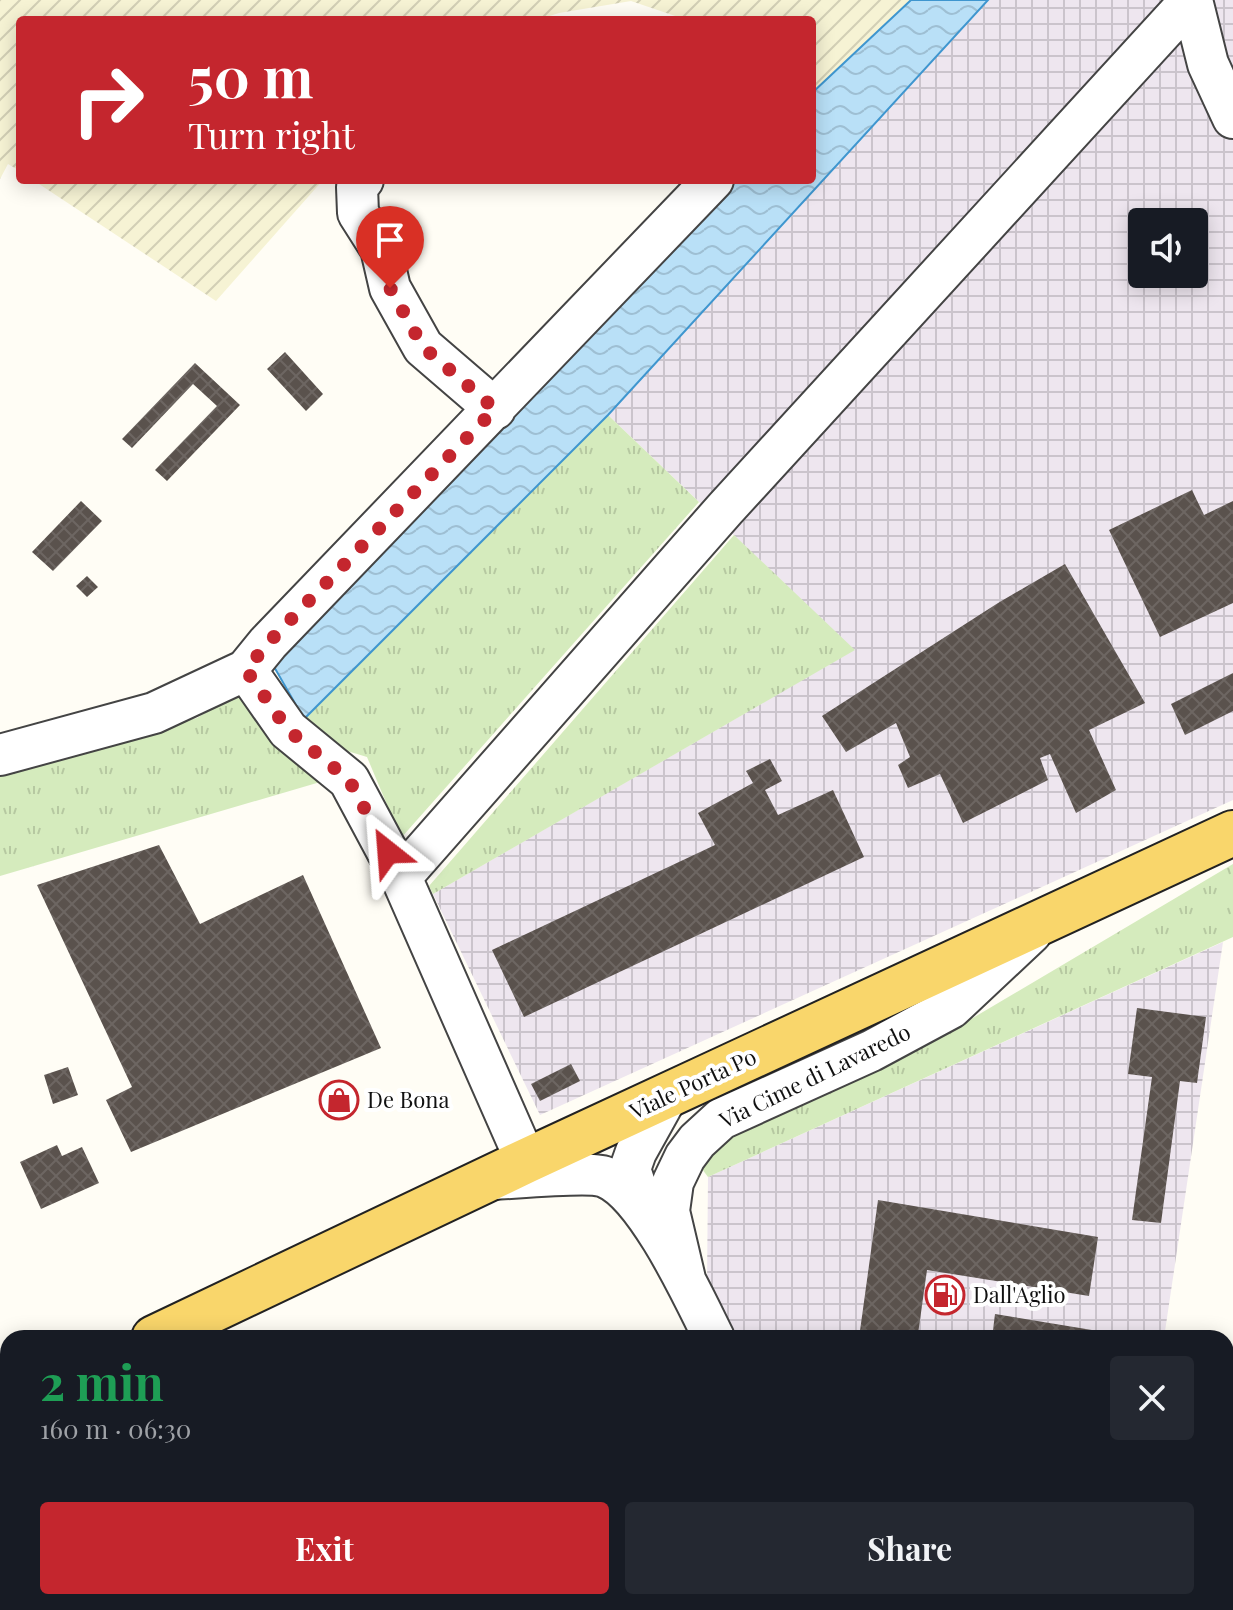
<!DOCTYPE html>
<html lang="en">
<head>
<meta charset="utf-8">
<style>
  :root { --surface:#171b24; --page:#242831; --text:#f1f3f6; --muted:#9ea1a6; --accent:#c4262e }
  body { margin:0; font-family:"Playfair Display",serif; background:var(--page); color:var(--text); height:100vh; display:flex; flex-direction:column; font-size:30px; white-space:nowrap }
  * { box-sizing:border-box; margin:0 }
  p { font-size:26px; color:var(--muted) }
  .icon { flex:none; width:44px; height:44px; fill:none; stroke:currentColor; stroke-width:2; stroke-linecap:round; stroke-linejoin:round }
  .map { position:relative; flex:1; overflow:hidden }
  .drawer { position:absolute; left:0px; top:1330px; width:1234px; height:280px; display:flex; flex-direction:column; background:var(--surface); border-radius:24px 24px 0 0; box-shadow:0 4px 20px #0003 }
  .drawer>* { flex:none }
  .top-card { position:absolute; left:16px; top:16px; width:800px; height:168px; border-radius:8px; box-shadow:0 4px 20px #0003; background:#c4262e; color:#fff; overflow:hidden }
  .buttons { position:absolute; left:1128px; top:208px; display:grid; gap:16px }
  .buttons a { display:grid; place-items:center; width:80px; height:80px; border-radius:8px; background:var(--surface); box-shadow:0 4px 20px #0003; font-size:40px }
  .pin { position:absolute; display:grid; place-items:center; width:68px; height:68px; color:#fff; margin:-82px -34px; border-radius:50% 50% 50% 0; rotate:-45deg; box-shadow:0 0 8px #0007 }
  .pin .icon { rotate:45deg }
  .me { position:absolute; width:88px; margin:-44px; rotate:332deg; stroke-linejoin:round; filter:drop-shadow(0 0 6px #0008) }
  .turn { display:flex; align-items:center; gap:28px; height:168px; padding:0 40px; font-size:36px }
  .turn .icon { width:104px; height:104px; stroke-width:2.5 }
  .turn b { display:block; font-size:56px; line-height:68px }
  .round { display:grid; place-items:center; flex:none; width:84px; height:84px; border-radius:8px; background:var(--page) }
  .headline { display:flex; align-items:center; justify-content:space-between; height:136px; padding:0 40px }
  h1 { font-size:48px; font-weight:700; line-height:60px; color:#1e9e55 }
  .action { display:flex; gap:16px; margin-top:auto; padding:16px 40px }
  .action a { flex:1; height:92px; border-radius:8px; background:var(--accent); color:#fff; font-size:32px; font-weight:700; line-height:92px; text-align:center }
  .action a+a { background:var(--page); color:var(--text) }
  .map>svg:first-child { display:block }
</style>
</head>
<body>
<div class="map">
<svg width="1233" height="1610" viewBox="0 0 1233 1610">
  <defs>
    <pattern id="industrial-grid" width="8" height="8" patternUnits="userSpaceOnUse" patternTransform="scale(2)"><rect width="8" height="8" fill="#eee6ef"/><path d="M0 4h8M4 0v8" fill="none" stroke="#cbc4cc"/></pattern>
    <pattern id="farmland-furrows" width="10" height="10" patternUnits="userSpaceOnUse" patternTransform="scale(2)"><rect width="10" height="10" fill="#f6f3d4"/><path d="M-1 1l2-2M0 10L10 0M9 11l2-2" fill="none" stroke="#d2cfb5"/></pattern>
    <pattern id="grass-tufts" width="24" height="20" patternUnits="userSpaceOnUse" patternTransform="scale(2)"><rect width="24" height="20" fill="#d5ebbd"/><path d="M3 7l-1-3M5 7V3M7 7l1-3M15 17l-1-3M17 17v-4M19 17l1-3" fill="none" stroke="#b6c8a1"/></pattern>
    <pattern id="water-waves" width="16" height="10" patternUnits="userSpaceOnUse" patternTransform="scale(2)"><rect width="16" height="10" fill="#b9e0f7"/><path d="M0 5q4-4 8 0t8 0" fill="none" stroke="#9ebfd3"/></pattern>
    <pattern id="building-cross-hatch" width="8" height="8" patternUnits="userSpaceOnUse" patternTransform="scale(2)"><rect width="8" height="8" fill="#5a524d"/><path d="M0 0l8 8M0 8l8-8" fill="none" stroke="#6d6662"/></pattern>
  </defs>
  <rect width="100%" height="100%" fill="#fffdf5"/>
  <path fill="url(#industrial-grid)" fill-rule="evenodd" d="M988,0H1233V800L540,1115L433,894L854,650L608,415ZM1142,222H1194V274H1142Z
    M1223,942L1164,1338H732L707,1284L708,1177Z
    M1226,1580L1233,1582V1610H862L858,1602H1226Z"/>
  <path fill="url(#farmland-furrows)" d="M0,0H911L812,93V20H687L631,1L559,13L537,20H20V171L8,164L0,179Z
    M33,180H323L216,301Z"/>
  <path fill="url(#grass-tufts)" d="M608,415L699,502L401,838L367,757L334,747L304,719Z
    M734,535L855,650L433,894L429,886Z
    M240,691L327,780L0,876V775L31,759L197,718Z
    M1233,864V937L708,1177L702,1169L719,1143L736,1133L939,1038Z"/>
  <path fill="url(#water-waves)" stroke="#3f96cf" stroke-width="2" d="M911,0H988L608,415L304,719L273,665L728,180H812V93Z"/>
  <path fill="url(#building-cross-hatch)" d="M285,352L323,394L306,411L267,369Z
    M195,363L240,405L167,481L155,470L217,406L193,384L132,448L122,439Z
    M1192,490L1204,515L1233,501V603L1160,637L1109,530Z
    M81,501L102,521L53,571L32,552Z
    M1065,564L1145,703L1089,730L1116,790L1076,813L1050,754L1040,758L1048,780L963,823L940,774L908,788L898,765L910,757L896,723L846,752L822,716L998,603Z
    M87,576L98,587L87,597L76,586Z
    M1233,673V711L1185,735L1171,704Z
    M770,759L782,781L765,790L778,815L833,790L864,857L524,1017L492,950L715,845L698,813L753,783L746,771Z
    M159,845L200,924L303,875L381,1048L131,1152L106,1100L132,1087L37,885Z
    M1137,1008L1206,1017L1197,1083L1180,1081L1161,1223L1132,1220L1152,1077L1128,1074Z
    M571,1064L580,1081L540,1101L531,1084Z
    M68,1067L78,1095L53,1104L44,1075Z
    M57,1145L62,1156L82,1147L99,1183L41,1209L20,1162Z
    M878,1200L1098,1237L1089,1296L927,1270L918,1334L931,1338H859Z
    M995,1314L1098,1331L1104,1338H992Z
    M303,1602H481L485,1610H307Z
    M534,1602H610L611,1605L597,1610H536Z
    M714,1602H762L765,1610H703L702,1607Z
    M949,1602H1004L1003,1610H984Z"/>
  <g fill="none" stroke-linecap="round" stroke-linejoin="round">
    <g stroke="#444" stroke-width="44">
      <path id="minor" d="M1192,0L1208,64L1233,118
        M363,180L357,187L358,213L381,249L390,288L423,347L495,409
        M246,670L288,730L349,780L401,877L526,1161
        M0,755L154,713L246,670L268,643L713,180
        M401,877L725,509L1191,0
        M495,1179C516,1178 589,1171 605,1177C647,1194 694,1298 714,1338
        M644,1211L630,1169L636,1152L666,1098
        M685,1279L669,1211L673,1182L685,1157L697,1141L721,1119L871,1051L951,1008L1031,933
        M836,1602L839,1610"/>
    </g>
    <g stroke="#222" stroke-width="48">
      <path id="major" d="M154,1338L526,1161L1233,833
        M0,1416L8,1408"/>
    </g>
    <use href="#minor" stroke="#fff" stroke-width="40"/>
    <use href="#major" stroke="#f9d66b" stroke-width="44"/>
  </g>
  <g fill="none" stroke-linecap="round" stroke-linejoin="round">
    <path stroke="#c4262e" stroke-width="14" stroke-dasharray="0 25.2" d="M388,852L349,780L288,730L246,670L268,643L495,409L423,347L390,288"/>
  </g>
  <defs>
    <g id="shop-ring" transform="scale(2)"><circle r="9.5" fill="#fff" stroke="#c4262e" stroke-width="1.5"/><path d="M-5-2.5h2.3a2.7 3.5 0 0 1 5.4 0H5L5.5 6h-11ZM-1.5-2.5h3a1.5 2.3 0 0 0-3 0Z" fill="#c4262e"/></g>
    <g id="fuel-ring" transform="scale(2)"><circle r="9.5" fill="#fff" stroke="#c4262e" stroke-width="1.5"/><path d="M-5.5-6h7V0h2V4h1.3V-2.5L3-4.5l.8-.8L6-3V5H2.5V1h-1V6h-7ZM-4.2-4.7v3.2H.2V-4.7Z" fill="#c4262e"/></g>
  </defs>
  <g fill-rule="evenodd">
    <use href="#shop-ring" x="339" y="1100"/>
    <use href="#fuel-ring" x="945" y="1295"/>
  </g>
  <g text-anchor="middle" stroke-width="8" stroke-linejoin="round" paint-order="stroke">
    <g font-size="22" fill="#111" stroke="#fff">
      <text transform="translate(815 1076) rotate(-26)" y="8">Via Cime di Lavaredo</text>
      <text transform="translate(693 1084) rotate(-25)" y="8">Viale Porta Po</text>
    </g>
    <g font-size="22" fill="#111" stroke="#fff" text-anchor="start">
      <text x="367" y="1108">De Bona</text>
      <text x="973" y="1303">Dall'Aglio</text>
    </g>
  </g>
</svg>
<div class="buttons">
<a><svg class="icon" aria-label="sound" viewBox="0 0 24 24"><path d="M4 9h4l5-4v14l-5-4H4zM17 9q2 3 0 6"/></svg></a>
</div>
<div class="pin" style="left:390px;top:288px;background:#d93025"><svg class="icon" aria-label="arrive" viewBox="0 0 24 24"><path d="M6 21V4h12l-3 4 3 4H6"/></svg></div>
<svg class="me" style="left:388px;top:852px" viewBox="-20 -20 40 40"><path d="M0-17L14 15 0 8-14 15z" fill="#c4262e" stroke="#fff" stroke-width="4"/></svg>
<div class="top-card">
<div class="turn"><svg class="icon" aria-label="right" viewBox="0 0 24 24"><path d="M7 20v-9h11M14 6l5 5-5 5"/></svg><div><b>50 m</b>Turn right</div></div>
</div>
<section class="drawer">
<div class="headline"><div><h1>2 min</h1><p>160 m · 06:30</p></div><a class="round"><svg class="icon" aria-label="close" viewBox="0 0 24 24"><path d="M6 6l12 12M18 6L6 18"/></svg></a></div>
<div class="action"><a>Exit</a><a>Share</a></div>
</section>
</div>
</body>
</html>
